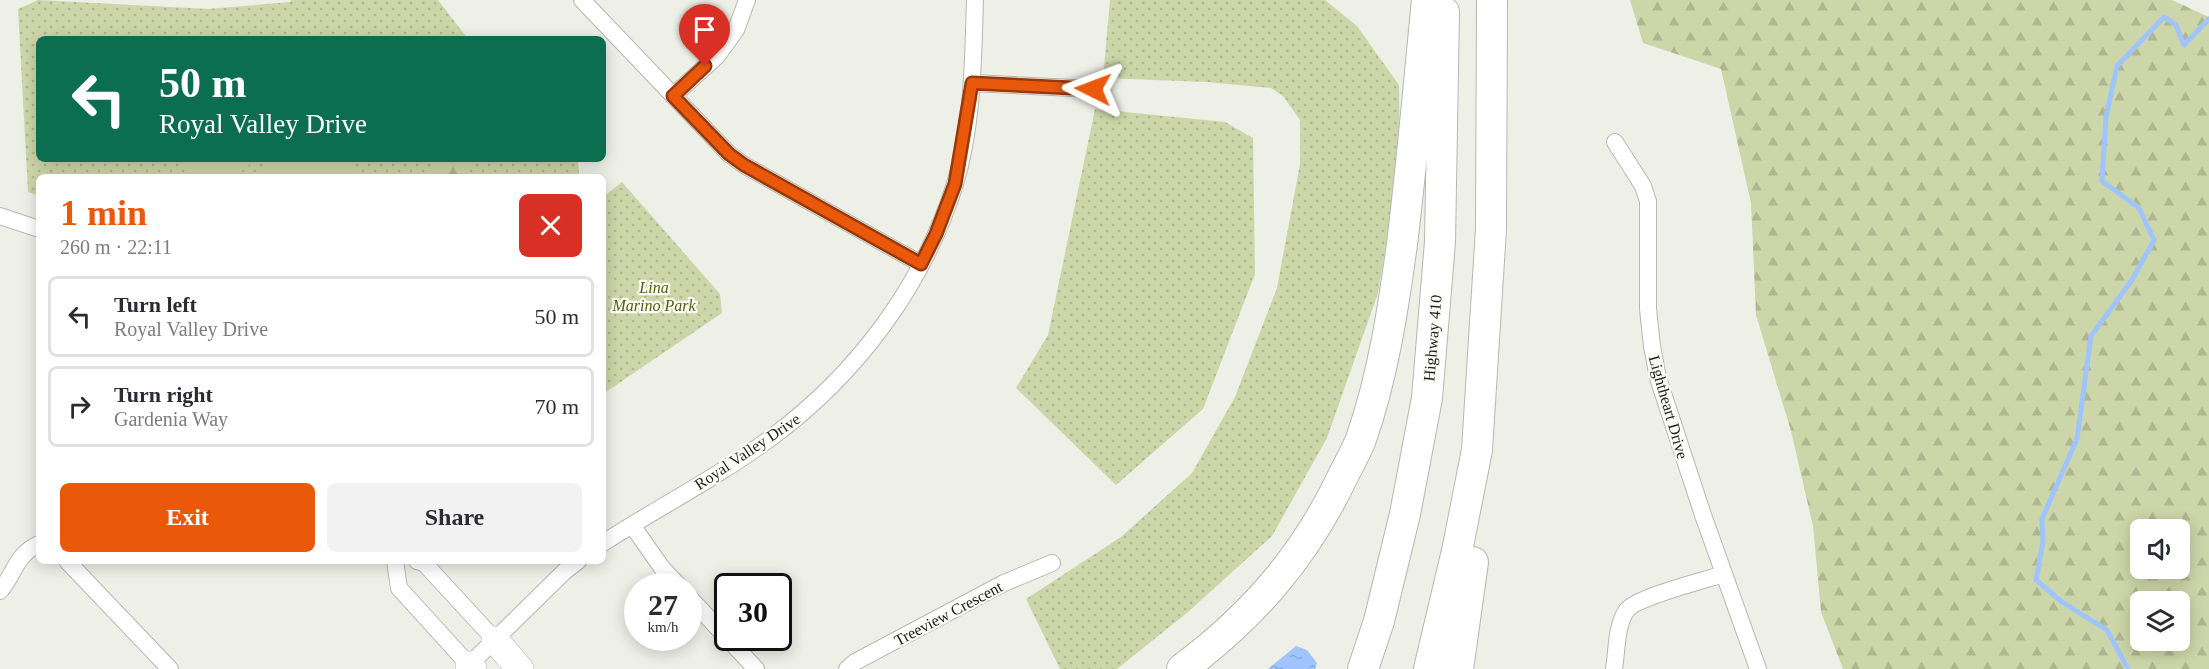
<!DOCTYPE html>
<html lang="en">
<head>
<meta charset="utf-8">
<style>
  :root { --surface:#fff; --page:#f2f2f3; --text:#2b2b33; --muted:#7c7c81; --line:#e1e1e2; --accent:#ea580c }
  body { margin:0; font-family:Georgia,serif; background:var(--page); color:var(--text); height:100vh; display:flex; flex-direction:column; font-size:22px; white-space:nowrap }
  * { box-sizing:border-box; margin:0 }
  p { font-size:20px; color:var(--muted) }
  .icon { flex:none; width:33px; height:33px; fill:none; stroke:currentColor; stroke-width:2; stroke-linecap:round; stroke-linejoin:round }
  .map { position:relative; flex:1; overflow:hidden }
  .panel { position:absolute; left:36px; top:174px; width:570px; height:390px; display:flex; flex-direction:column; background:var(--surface); border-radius:9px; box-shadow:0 3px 15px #0003 }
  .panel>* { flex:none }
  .banner { position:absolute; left:36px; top:36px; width:570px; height:126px; border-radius:9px; box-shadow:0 3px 15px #0003; background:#0b6e4f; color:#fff; overflow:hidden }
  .tools { position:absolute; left:2130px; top:519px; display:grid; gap:12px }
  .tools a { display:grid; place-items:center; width:60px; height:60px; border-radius:9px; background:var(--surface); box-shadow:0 3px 15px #0003; font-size:30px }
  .speed { position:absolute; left:624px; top:573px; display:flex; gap:12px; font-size:30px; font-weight:700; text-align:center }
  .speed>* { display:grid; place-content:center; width:78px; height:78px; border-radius:50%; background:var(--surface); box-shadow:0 3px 15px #0003; line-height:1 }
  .speed small { font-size:15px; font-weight:400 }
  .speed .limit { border:3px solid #111; border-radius:9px; background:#fff; color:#111 }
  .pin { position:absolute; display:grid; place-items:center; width:51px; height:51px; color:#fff; margin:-62px -26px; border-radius:50% 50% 50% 0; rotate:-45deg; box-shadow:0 0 6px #0007 }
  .pin .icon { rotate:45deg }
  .me { position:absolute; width:66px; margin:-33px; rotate:273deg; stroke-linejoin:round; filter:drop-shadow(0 0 4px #0008) }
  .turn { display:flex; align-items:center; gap:21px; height:126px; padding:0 24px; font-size:27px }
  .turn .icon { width:78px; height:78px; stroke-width:2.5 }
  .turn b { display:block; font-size:42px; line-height:51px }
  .round { display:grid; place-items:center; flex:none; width:63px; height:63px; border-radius:9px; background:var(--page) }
  .headline { display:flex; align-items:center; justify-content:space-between; height:102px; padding:0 24px }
  h1 { font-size:36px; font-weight:600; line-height:45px; color:var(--accent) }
  .button { display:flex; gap:12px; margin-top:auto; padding:12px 24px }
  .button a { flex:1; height:69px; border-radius:9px; background:var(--accent); color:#fff; font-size:24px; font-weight:600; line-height:69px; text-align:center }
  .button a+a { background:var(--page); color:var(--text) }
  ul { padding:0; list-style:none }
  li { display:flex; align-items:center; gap:18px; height:81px; margin:0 12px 9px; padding:0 12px; border:3px solid var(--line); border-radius:9px }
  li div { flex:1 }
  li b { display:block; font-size:22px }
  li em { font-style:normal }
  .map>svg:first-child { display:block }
</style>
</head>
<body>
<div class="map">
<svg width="2209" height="669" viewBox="0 0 2209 669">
  <defs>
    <pattern id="grass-dots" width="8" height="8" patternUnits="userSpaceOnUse" patternTransform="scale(1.5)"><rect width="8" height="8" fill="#cdd6a8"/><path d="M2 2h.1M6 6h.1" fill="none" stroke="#afb790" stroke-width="1.8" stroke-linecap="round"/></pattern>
    <pattern id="forest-firs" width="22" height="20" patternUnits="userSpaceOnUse" patternTransform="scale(1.5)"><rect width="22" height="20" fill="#cdd6a8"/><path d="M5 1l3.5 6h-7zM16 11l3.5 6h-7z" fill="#afb790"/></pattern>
    <pattern id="water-ripples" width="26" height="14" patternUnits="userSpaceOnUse" patternTransform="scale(1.5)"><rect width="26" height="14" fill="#9fc4fe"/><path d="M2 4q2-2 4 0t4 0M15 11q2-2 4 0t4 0" fill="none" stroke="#88a8d9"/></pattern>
  </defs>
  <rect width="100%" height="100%" fill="#eeefe7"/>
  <path fill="url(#grass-dots)" d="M38,0L208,9L290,2L291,0H438L468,39H39V159H578L579,173L577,177H39V196L28,192L18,9Z
    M1110,0H1325L1357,26L1399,85L1400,161L1378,293L1327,438L1272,536L1188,612L1117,669H1060L1026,599L1121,537L1192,473L1235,397L1277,288L1300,164V120L1283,96L1271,88L1207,82L1103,78Z
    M1095,109L1225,122L1253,138L1255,274L1203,409L1116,485L1016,388L1048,335Z
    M622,182L720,294L722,313L603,394V197Z"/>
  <path fill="url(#forest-firs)" fill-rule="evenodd" d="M1630,0H2172L2209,17V669H1843L1821,612L1813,526L1791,431L1756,315L1751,203L1721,69L1643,43ZM2140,530H2180V568H2140ZM2140,602H2180V640H2140Z
    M434,159H470V161L459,177H426Z"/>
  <path fill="#cdd6a8" d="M179,159H257L234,177H193Z
    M272,159H349L363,177H249Z
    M603,266L619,285L603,300Z"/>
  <path fill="url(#water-ripples)" d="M1296,646L1307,650L1317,663L1315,669H1268Z"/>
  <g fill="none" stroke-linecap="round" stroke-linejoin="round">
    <path stroke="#9fc4fe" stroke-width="5" d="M2128,669L2107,630L2062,602L2036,580L2043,542L2042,519L2077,439L2091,336L2132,280L2154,240L2139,208L2102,181L2106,117L2117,66L2164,17L2176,25L2184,45L2209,19"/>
    <g stroke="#b6b8b0" stroke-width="18">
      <path id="street" d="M582,0L729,154L744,165L921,264
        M972,83L1093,89
        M673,96L717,56L736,30L747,0
        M1615,142L1643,186L1648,201V309L1652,346L1658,378L1703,515L1758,669
        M0,216L39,229
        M632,525L662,568L679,586
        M603,543C659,507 718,477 772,437C857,374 923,286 955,184C973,125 973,61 975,0
        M67,561L170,669
        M395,561L399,588L469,665
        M417,561L424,563L495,640
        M0,591C16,572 15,555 39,544
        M688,596L756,669
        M465,669L565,571L578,561
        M847,669L855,662L1004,583L1052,563
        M1614,669C1617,651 1616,624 1627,610C1637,597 1705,580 1724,574"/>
    </g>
    <g stroke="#b6b8b0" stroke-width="28">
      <path id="primary" d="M495,640L520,669
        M469,665L473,669"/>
    </g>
    <g stroke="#b6b8b0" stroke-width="32">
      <path id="highway" d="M1182,669C1253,616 1305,556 1343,476C1349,464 1356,452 1361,439C1383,376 1393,310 1402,244C1412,163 1419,81 1427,0
        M1363,669L1379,621L1405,514L1427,398L1440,242L1444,12
        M1429,669L1457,551L1477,450L1491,229L1492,0
        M1458,669L1473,562"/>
    </g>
    <use href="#street" stroke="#fff" stroke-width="16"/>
    <use href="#primary" stroke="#fff" stroke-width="27"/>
    <use href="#highway" stroke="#fff" stroke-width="30"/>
  </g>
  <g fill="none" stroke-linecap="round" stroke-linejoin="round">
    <g stroke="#983908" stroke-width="15">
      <path id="route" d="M705,66L673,96L729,154L744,165L921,264L936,234L955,184L972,83L1093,89"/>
    </g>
    <use href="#route" stroke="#ea580c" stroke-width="10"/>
  </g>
  <g text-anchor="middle" stroke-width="4.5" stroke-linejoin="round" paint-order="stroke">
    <g font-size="16" font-style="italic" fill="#545d0e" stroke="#fbfdf4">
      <text x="654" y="293">Lina<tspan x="654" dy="18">Marino Park</tspan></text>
    </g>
    <g font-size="16" fill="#1c1d1a" stroke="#fbfdf4">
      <text transform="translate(1432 338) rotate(-85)" y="6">Highway 410</text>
      <text transform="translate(1669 407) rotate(74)" y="6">Lightheart Drive</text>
      <text transform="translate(747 451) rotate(-34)" y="6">Royal Valley Drive</text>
      <text transform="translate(948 613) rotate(-28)" y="6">Treeview Crescent</text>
    </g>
  </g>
</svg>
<div class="tools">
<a><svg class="icon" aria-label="sound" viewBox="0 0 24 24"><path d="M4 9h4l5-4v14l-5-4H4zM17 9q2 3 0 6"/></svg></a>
<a><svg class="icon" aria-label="layers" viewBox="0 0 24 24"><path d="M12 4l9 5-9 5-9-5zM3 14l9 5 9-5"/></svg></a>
</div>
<div class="speed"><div>27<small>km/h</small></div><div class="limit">30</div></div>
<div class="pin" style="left:705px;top:66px;background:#d93025"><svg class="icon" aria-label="arrive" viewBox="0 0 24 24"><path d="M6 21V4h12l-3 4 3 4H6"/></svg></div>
<svg class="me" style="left:1093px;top:89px" viewBox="-20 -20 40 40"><path d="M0-17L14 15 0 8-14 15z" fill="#ea580c" stroke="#fff" stroke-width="4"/></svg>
<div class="banner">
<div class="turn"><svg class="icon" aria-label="left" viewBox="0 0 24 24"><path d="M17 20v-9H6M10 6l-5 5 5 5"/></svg><div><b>50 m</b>Royal Valley Drive</div></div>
</div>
<section class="panel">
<div class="headline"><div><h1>1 min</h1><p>260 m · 22:11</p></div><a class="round" style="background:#d93025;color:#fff"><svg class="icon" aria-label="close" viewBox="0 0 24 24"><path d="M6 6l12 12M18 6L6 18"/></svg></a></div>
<ul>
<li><svg class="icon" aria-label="left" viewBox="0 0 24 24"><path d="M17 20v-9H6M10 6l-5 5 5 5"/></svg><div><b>Turn left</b><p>Royal Valley Drive</p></div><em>50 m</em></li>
<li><svg class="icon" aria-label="right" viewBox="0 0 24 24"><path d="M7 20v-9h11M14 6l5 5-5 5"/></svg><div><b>Turn right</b><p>Gardenia Way</p></div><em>70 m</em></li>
</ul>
<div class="button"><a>Exit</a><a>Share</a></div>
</section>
</div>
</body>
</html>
